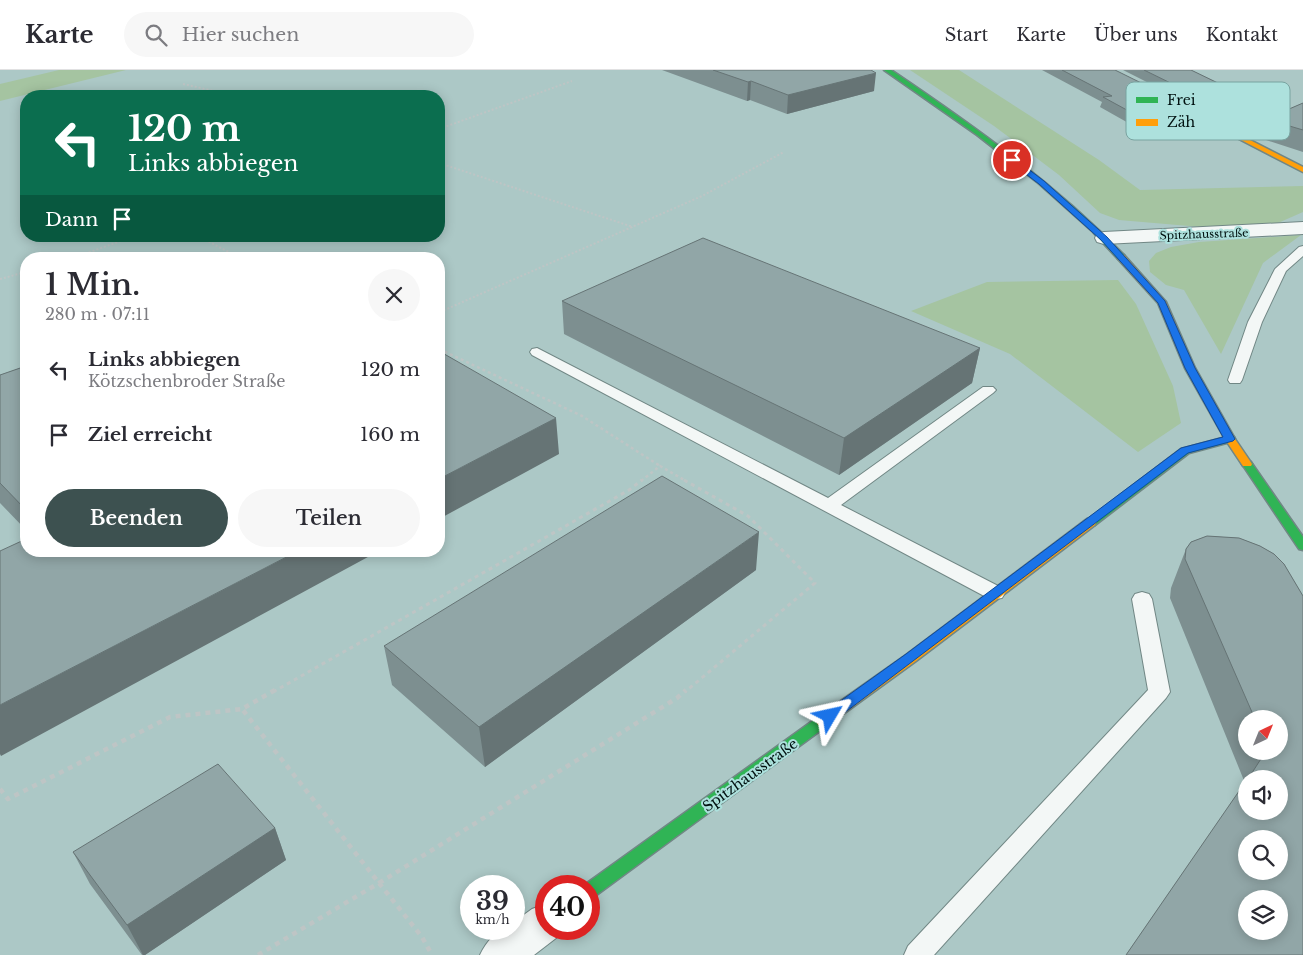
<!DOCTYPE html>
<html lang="de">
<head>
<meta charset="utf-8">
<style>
  :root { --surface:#fff; --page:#f7f7f7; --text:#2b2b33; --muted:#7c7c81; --line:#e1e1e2; --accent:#3d5150 }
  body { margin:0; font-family:"Libre Baskerville",serif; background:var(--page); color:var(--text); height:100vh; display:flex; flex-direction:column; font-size:19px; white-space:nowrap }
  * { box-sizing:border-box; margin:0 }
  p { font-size:16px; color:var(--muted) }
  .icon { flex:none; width:28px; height:28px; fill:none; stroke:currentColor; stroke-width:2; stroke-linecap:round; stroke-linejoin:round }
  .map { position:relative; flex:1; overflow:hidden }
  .drawer { position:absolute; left:20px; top:182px; width:425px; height:305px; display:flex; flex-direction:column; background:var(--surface); border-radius:20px; box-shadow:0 2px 12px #0003 }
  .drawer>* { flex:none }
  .hud { position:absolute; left:20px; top:20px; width:425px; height:152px; border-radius:20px; box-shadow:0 2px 12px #0003; background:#0b6e4f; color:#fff; overflow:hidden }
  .needle { width:32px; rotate:43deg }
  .tools { position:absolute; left:1238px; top:640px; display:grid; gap:10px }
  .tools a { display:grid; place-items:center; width:50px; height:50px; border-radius:50%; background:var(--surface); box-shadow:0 2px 12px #0003; font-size:25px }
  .speed { position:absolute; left:460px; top:805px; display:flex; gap:10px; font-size:25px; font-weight:700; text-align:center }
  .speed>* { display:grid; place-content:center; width:65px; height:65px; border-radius:50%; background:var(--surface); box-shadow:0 2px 12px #0003; line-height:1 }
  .speed small { font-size:12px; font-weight:400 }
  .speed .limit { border:8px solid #d22; background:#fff; color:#111 }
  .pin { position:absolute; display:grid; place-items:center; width:42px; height:42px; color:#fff; margin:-21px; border:2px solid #fff; border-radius:50%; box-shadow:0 1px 5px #0007 }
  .me { position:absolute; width:55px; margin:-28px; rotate:54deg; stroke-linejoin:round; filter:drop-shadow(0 0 4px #0008) }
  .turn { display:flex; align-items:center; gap:18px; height:105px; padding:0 25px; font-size:22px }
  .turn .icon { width:65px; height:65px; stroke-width:2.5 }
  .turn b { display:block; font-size:35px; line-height:42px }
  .then { display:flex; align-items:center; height:48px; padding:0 25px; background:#0003; gap:10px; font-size:19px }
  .round { display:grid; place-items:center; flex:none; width:52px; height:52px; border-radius:26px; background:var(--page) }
  .summary { display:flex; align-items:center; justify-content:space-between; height:85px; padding:0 25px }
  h1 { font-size:30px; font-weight:600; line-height:38px }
  .cta { display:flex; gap:10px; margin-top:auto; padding:10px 25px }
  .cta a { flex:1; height:58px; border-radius:30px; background:var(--accent); color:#fff; font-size:20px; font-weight:600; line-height:58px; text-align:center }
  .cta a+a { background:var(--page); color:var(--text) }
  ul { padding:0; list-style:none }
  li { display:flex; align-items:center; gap:15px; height:65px; padding:0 25px }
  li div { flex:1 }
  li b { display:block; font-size:19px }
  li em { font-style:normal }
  header { display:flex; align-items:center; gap:30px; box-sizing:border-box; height:70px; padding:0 25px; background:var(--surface); border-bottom:1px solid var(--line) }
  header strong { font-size:24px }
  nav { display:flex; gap:28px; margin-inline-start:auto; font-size:18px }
  .search { width:350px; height:45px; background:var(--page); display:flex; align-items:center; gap:12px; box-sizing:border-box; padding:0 18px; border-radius:28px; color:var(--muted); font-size:19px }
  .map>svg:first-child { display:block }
</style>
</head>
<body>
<header>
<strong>Karte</strong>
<div class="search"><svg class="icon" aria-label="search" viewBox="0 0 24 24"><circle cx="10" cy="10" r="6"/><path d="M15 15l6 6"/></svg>Hier suchen</div>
<nav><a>Start</a><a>Karte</a><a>Über uns</a><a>Kontakt</a></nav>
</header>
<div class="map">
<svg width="1303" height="885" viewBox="0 0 1303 885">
  <rect width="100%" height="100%" fill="#acc8c6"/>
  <path fill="#a5c4a1" d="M59,0H126L0,31V14Z
    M910,0H959L1099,90L1140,120L1303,116V142L1278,153L1201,157L1119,150L1100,143L1059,105L994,56Z
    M1301,165L1263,193L1221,284L1184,220L1166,215L1150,202L1149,191L1156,183L1171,177L1199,172Z
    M1118,210L1136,234L1173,316L1181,353L1138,382L1010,284L911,241L987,212Z"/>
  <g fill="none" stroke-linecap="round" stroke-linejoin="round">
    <g stroke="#718785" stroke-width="2">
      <path id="lane" d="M1303,176V186L1286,201L1262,252L1242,310L1240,313H1230L1228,310L1248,252L1275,199L1299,177Z
        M537,278L828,428L983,317H993L996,320L993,323L841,435L1002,518L1005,523L1002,528L995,529L988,528L532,285L530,282L532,279Z
        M1142,522L1149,524L1152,529L1170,622L1166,628L934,885H904L908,876L1148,620L1132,529L1135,524Z"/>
    </g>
    <g stroke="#718785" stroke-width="2">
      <path id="street" d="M1303,152V164L1104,174L1097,172L1095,168L1097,164L1104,162Z
        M546,834V859H563L560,865L534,885H480C487,870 497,859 514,859V852L532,839Z"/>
    </g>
    <g stroke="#718785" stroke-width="3">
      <path id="fast" d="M884,0H891C974,56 1054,113 1124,185V189H1118L1093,162L1037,112L977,65Z
        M1230,366L1234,367L1235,369L1234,371L1189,383L1095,455H1087L1085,452L1181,379Z
        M1247,391L1251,392L1303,467V480L1299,479L1242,394Z
        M823,646L828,647L830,651L828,655L595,826L589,828V816H583L818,647Z"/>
    </g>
    <g stroke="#718785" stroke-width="3">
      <path id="slow" d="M1183,36L1303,97V102L1181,39L1180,38Z
        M1118,185H1124L1166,232L1195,298L1235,369L1252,394L1251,396H1243L1225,369L1185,298L1158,233L1118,189Z
        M1091,448L1095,449L1097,452L1095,455L916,591L828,655L823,656L818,655L816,651L818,647L906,585L1087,449Z"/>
    </g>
    <path stroke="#bec5c5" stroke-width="2" stroke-dasharray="2 2" stroke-linecap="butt" d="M183,14L236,26
      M439,59L572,11
      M439,93L633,157
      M198,166L242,189
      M70,189L135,166
      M0,209L26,202
      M440,242L702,126L784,82"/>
    <path stroke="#bec5c5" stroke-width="2.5" stroke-dasharray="3 3" stroke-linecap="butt" d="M439,243L443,241
      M439,279L582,346L660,396
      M641,411L660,396L686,411"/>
    <path stroke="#bec5c5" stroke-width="3" stroke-dasharray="4 4" stroke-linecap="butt" d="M684,410L748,446L815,513L685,622
      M273,622L629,420L642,410"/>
    <path stroke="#bec5c5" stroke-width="4.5" stroke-dasharray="5 5" stroke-linecap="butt" d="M275,620L242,639L379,813
      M0,719L8,729L170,647L242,639
      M379,813L422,867L432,885
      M379,813L677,628L686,620
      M258,885L379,813"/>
    <use href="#lane" fill="#f3f7f6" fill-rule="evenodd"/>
    <use href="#street" fill="#f3f7f6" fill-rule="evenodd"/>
    <use href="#fast" fill="#30b455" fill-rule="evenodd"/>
    <use href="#slow" fill="#ff9f0a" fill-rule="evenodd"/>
  </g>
  <path fill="#7d8f90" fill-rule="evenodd" d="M662,0H871L874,21L787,44L750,30L747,31Z
    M1042,0H1115L1215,62L1155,68L1100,37L1102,32Z
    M1123,0H1191L1280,43L1303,33V82L1260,68L1264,57L1240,59Z
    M562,231L980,278L972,313L839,405L564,264Z
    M26,296V460L0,433V305Z
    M1207,466L1239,468L1260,476L1274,484L1284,494L1303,526V885H1126L1245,713L1170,528L1171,518L1186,479L1191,472ZM1246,649H1279V681H1246ZM1246,709H1279V741H1246ZM1246,769H1279V801H1246ZM1246,829H1279V861H1246Z
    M756,500L485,697L392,615L384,576Z
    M275,758L286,790L145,885H142L90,814L73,782Z"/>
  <path fill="#667475" d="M876,3L874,21L787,44L788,25Z
    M751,11L750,30L747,31L748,12Z
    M1284,45L1266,49L1264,57L1240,59L1244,49Z
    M1218,51L1215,62L1155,68L1158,57Z
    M980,278L972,313L839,405L844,368Z
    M556,348L559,384L439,449V409Z
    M759,462L756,500L485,697L479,657Z
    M298,481H379L1,686L0,684V635Z
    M275,758L286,790L145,885H143L127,855Z"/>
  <path fill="#91a6a7" stroke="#667475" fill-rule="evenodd" d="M713,0H871L876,3L788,25L751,11L748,12Z
    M1062,0H1115L1218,51L1158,57L1103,27L1112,26Z
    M1144,0H1191L1280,43L1275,46L1244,49Z
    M1303,33V60L1266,49Z
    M703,168L980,278L844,368L562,231Z
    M439,281L556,348L439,409Z
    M26,296V440L0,413V305Z
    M662,406L759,462L479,657L384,576Z
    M1207,466L1239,468L1260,476L1274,484L1284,494L1303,526V885H1126L1246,711V741H1279V709H1248L1266,681H1279V649H1255L1185,489L1186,479L1191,472ZM1246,769H1279V801H1246ZM1246,829H1279V861H1246Z
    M26,469V481H298L0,635V481Z
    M218,694L275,758L127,855L73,782Z"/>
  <path fill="#1a73e8" stroke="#114b97" d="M1010,89H1015L1044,111L1107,167L1165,231L1195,298L1235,369L1233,371L1188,383L835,650L830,651L825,650L823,646L825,642L906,584L1181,378L1223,367L1185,298L1158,233L1101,170L1039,114L1010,92Z"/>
  <g text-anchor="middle" stroke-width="4" stroke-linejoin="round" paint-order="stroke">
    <g font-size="11" fill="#011110" stroke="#ade1dd">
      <text transform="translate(1204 164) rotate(-2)" y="4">Spitzhausstraße</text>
    </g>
    <g font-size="14" fill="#011110" stroke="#ade1dd">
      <text transform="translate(750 705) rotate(-36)" y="5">Spitzhausstraße</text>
    </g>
  </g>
  <rect x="1126" y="12" width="164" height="58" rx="8" fill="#ade1dd" stroke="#79a3a0" stroke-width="1"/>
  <rect x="1136" y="27" width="22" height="6" fill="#30b455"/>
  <rect x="1136" y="49" width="22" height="7" fill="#ff9f0a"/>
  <g font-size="14" fill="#011110">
    <text x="1167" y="35">Frei</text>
    <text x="1167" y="57">Zäh</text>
  </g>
</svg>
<div class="tools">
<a><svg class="needle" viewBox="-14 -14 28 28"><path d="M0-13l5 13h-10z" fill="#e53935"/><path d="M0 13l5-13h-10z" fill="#7c7c81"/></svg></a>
<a><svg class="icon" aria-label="sound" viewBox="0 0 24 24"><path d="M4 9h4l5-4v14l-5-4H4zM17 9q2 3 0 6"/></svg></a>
<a><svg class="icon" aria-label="search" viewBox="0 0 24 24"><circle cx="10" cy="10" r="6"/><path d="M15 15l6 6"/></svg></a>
<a><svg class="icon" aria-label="layers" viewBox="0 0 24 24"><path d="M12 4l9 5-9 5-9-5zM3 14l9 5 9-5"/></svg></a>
</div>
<div class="speed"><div>39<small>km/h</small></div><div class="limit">40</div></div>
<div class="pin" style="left:1012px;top:90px;background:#d93025"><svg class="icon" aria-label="arrive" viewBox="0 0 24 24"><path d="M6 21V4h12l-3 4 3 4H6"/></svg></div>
<svg class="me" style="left:830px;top:646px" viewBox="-20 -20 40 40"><path d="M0-17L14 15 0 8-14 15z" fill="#1a73e8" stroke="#fff" stroke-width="4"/></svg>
<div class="hud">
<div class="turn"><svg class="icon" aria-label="left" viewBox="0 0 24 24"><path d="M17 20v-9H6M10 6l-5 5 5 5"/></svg><div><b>120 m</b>Links abbiegen</div></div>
<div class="then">Dann<svg class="icon" aria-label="arrive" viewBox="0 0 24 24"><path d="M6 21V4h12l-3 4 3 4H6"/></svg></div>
</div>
<section class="drawer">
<div class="summary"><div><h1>1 Min.</h1><p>280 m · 07:11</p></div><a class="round"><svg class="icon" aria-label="close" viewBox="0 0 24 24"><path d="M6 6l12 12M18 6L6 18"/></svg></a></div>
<ul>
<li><svg class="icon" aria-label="left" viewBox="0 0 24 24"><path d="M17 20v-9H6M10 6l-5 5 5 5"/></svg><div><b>Links abbiegen</b><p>Kötzschenbroder Straße</p></div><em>120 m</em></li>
<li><svg class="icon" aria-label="arrive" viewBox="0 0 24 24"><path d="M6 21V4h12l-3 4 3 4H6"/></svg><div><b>Ziel erreicht</b></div><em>160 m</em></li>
</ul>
<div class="cta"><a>Beenden</a><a>Teilen</a></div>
</section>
</div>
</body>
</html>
